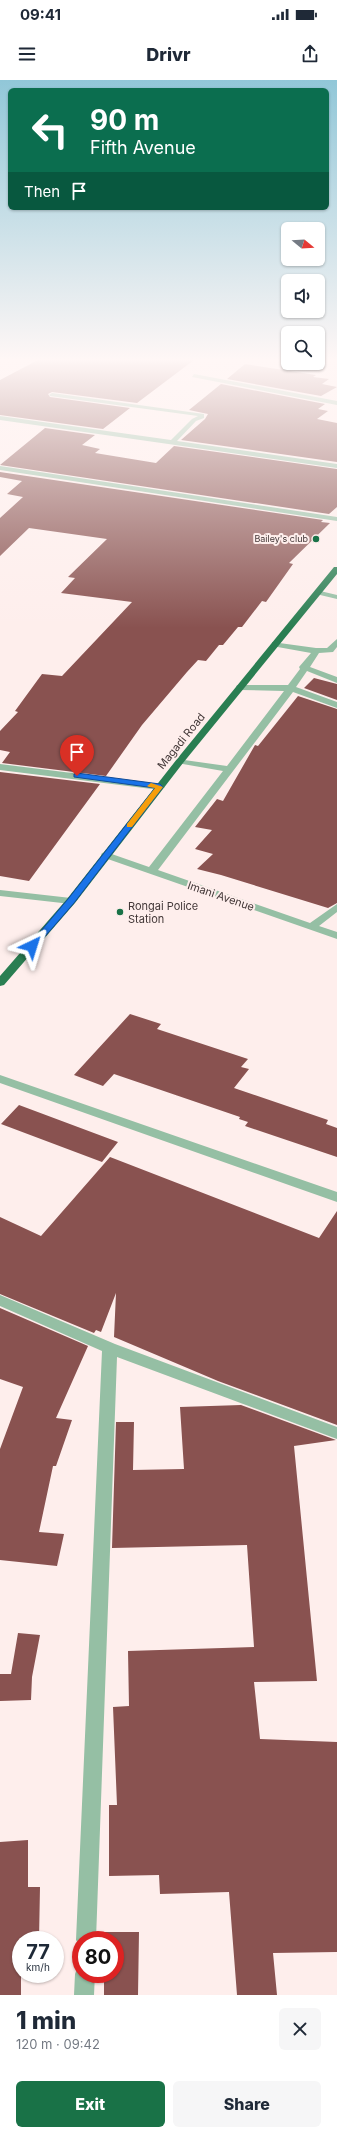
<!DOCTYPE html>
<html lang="en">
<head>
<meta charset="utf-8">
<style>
  :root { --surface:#fff; --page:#f6f6f7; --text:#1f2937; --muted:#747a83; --accent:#197247 }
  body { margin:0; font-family:Inter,sans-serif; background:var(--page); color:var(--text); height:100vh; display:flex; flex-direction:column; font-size:15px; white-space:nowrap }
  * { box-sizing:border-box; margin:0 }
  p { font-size:13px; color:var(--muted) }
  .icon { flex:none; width:22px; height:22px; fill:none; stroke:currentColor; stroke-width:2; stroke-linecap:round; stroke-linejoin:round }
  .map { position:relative; height:1915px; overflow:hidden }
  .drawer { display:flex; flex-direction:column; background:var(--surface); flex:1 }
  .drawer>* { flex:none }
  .hud { position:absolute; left:8px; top:8px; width:321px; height:122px; border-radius:6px; box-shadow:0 1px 3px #0004; background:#0b6e4f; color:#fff; overflow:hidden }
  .needle { width:26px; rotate:108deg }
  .tools { position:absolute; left:281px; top:142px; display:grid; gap:8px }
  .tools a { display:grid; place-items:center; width:44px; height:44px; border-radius:6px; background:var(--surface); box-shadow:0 1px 3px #0004; font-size:20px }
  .speed { position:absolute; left:12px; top:1851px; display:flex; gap:8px; font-size:20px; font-weight:700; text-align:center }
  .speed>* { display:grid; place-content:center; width:52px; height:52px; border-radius:50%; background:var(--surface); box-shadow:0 1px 3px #0004; line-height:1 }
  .speed small { font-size:10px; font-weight:400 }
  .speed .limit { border:6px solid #d22; background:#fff; color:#111 }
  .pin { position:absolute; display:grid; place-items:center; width:34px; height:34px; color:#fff; margin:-41px -17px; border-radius:50% 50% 50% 0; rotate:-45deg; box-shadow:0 0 4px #0007 }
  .pin .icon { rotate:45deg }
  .me { position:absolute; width:44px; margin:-22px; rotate:41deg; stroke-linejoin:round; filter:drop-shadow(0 0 3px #0008) }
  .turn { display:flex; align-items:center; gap:14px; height:84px; padding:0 16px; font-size:18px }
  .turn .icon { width:52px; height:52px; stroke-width:2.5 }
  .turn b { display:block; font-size:28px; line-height:34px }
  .then { display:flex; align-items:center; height:38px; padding:0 16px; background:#0003; gap:8px; font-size:15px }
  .round { display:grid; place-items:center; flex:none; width:42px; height:42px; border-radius:6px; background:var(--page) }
  .summary { display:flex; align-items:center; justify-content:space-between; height:68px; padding:0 16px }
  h1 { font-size:24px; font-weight:800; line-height:30px }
  .primary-button { display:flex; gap:8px; margin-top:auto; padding:8px 16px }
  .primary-button a { flex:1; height:46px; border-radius:6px; background:var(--accent); color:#fff; font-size:16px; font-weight:800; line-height:46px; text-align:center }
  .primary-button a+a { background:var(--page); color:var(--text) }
  .status { display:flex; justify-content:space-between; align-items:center; height:28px; padding:0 20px; background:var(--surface); direction:ltr }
  .status svg { height:11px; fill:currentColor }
  header { display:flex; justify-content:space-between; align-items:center; height:52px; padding:0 16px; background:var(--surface); font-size:18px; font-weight:800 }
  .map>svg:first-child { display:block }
</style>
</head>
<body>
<div class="status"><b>09:41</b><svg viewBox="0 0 49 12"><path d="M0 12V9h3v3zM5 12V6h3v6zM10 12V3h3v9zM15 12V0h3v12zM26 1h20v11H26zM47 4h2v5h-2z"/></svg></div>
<header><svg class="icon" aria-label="menu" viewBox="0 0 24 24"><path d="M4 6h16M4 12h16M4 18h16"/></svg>Drivr<svg class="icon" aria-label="share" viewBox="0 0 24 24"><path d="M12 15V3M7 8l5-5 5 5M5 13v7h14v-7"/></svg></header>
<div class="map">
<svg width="337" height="1915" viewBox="0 0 337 1915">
  <rect width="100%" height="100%" fill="#feeeec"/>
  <path fill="#895250" d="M38,280H194L137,323L52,312L48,314L50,317L130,328L103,349L0,335V300Z
    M245,284L316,295L313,297L329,299L322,304L337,307L321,316L227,299Z
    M221,304L325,324L318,329L328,331L317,339L337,343V382L181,360L205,339L208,334L189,330Z
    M45,348L95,355L82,365L100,369L95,373L156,383L174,366L337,389V427L329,434L0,385Z
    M0,392L323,440L321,442L330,443L289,483L293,484L266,522L262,521L242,547H238L223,565H219L206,581L198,580L187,592L142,645L106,696L2,683L10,672L0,670V651L18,632L15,631L42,594L62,596L132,522L61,513L75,498L68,497L107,459L29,448L0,476V438L23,417L7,414L22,401L0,397Z
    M314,598L337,604V620L304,608Z
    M298,616L337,629V823L328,828L221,795L197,789L213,774L195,769L212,750L195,747L217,719L223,721L255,665L258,666Z
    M0,692L100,704L29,801L0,796Z
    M130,934L161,944L157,949L248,979L241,987L249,989L234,1008L328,1040L326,1044L337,1048V1077L245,1046L248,1042L239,1039L240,1037L114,994L103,1006L74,995Z
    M19,1025L118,1062L102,1082L1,1044Z
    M110,1077L319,1158L337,1131V1345L218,1301L114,1257L116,1213L101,1252L96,1250L94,1253L0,1214V1137L41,1156Z
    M0,1228L88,1266L56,1338L72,1340L56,1386H53L39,1452L64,1454L57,1486L0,1480V1369L23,1307L0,1299Z
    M241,1325L336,1360L294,1366L317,1601L254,1602L260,1659L337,1662V1872L273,1873L277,1915H237L229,1812L160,1814L159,1795L109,1796V1725H117L113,1627L129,1626L128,1571L254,1567L247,1465L112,1468L116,1342H134L133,1390L184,1389L180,1327Z
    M18,1553L40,1555L32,1597L31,1620L0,1621V1594H11Z
    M28,1760V1807H40L39,1860H21V1915H0V1762Z
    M105,1852H139L138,1915H104V1894H115V1860H105Z"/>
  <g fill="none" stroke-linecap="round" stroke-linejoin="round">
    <path fill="#95bfa4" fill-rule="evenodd" d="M194,294L337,321V325L192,297Z
      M52,313L204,334V338L196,341L177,361L337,384V388L0,340V336L171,360L192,339L198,336L50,316L49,315Z
      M0,386L337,437V441L0,390Z
      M316,510L337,515V519L316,514Z
      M337,559V567L333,572L319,573L310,587L337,597V603L307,591L296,607L337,622V628L293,612L158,790L310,843L337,824V832L319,846L337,852V859L102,777L101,775L102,773L106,772L149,787L223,691L177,683V679L227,686L284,611L240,610L236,607L237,605H288L300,589L299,587L311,573L272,566V562L316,568H327Z
      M0,684L160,704L165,707L160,710L0,690Z
      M0,810L71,818L76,821L71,824L0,816Z
      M0,995L337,1112V1122L0,1003Z
      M0,1215L115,1264L337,1347V1359L117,1277L96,1860H81V1868L76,1860L102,1271L0,1226Z
      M81,1885V1894H95L94,1915H74L75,1894L78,1887Z"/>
    <path fill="#2a7e52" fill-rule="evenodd" d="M334,487H337V494L183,683L75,823L4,905L0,906V896L67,819L177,679Z"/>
  </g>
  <linearGradient id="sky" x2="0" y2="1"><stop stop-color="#91c7d8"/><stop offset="0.51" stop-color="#fff7f6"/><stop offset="1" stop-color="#fff7f6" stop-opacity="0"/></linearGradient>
  <rect width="337" height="548" fill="url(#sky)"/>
  <path fill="#1a73e8" stroke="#114b97" d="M77,693L160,704L163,707L74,823L35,868H29V865L68,819L155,708L74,697V694Z"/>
  <path fill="#f59e0b" d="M151,703L163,707L132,747H127V744L155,708L149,707L147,706Z"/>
  <g fill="#197247" stroke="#feeeec" stroke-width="1.5">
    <circle cx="316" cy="459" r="4"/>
    <circle cx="120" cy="832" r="4"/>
  </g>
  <g text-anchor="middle" stroke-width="4" stroke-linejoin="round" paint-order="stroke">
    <g font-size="9" fill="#433838" stroke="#feeeec" text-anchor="end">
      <text x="308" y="462">Bailey's club</text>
    </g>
    <g font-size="11" fill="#433838" stroke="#feeeec">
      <text transform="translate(181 661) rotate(-51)" y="4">Magadi Road</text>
      <text transform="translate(221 816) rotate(19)" y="4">Imani Avenue</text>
    </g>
    <g font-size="11" fill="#433838" stroke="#feeeec" text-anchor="start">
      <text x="128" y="830">Rongai Police<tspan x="128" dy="13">Station</tspan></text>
    </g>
  </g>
</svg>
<div class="tools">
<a><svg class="needle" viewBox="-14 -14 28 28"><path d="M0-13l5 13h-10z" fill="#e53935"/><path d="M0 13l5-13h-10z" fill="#747a83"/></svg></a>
<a><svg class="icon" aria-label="sound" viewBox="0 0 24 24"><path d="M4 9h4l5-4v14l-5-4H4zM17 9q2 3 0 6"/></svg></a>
<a><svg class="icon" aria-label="search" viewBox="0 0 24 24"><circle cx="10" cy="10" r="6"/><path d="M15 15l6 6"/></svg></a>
</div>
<div class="speed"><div>77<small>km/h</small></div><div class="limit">80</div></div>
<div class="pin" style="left:77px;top:696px;background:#d93025"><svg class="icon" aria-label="arrive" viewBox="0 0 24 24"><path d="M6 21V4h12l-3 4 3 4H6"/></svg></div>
<svg class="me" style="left:32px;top:866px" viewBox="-20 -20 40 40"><path d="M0-17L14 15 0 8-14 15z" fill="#1a73e8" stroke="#fff" stroke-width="4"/></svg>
<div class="hud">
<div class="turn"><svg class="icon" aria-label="left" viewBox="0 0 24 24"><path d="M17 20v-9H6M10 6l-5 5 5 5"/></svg><div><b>90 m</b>Fifth Avenue</div></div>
<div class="then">Then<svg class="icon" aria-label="arrive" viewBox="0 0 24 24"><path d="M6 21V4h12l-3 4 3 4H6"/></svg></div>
</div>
</div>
<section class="drawer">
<div class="summary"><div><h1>1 min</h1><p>120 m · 09:42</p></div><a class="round"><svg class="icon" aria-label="close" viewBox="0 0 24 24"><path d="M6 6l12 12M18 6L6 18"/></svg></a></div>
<div class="primary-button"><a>Exit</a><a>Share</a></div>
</section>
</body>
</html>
